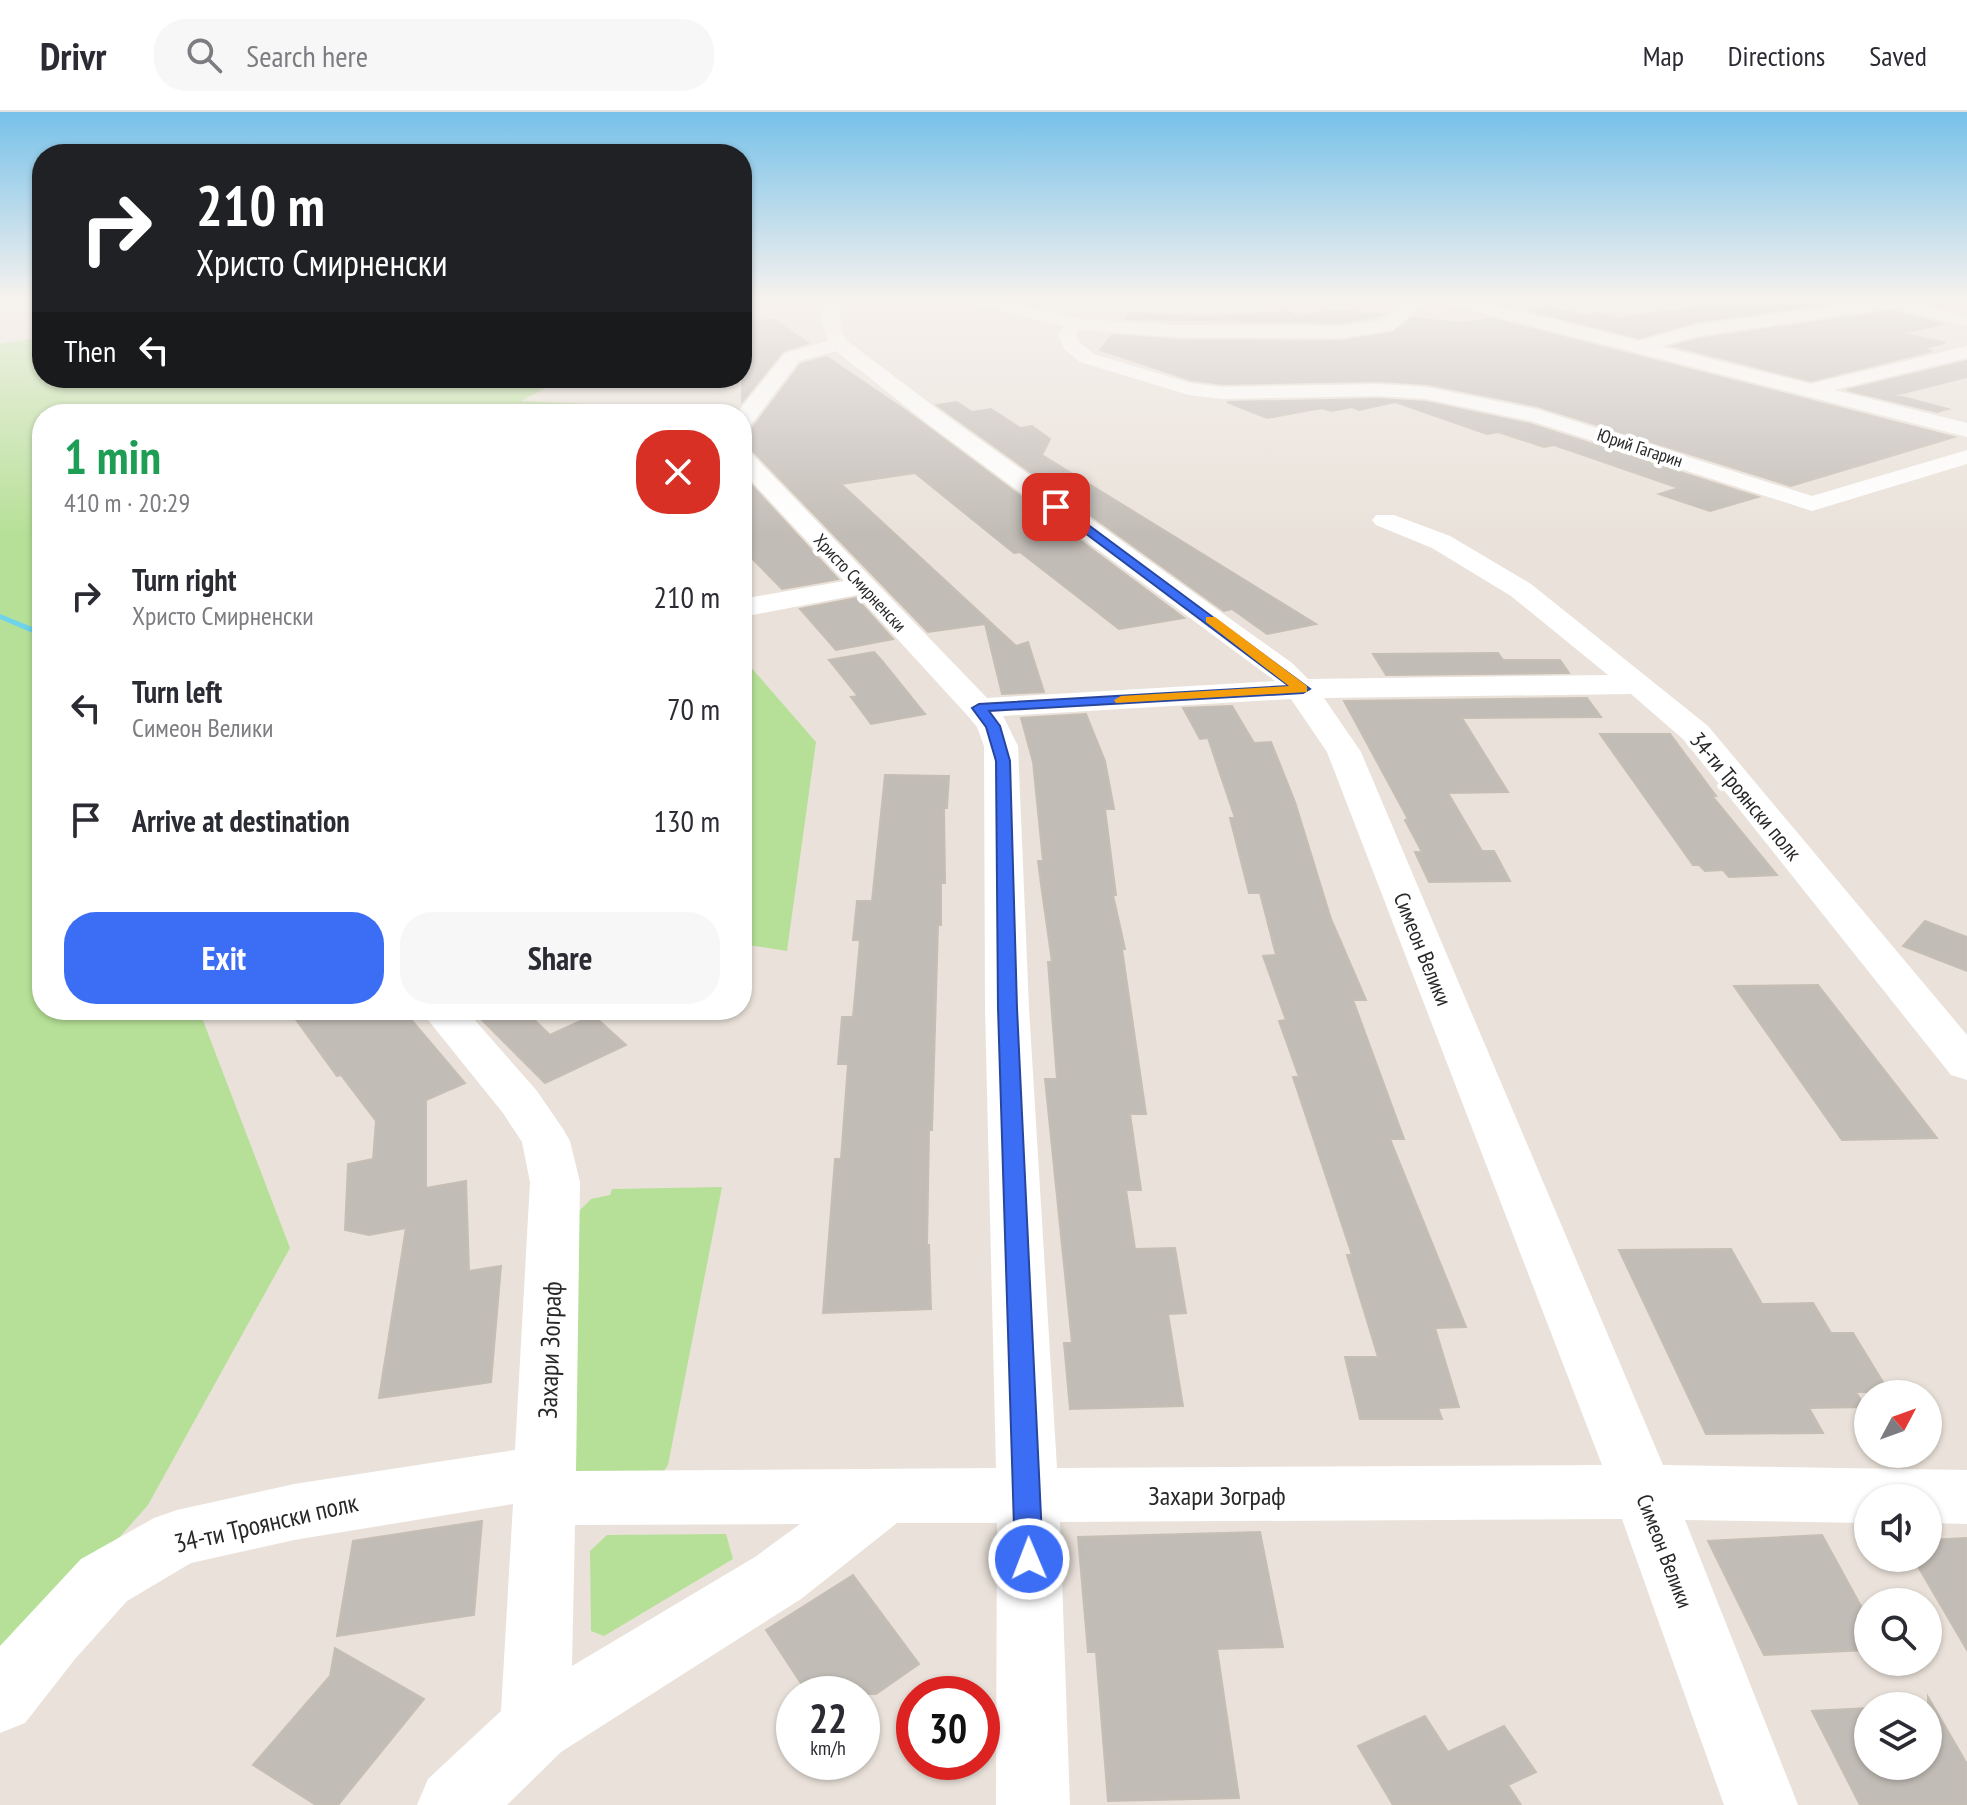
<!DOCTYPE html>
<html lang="en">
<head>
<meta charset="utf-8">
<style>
  :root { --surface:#fff; --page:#f7f7f7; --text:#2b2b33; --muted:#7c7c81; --line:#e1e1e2; --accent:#3c6df5 }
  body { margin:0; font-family:"PT Sans Narrow",sans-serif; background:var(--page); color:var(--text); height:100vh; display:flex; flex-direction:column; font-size:30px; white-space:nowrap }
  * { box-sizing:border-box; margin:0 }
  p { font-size:26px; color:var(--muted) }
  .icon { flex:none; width:44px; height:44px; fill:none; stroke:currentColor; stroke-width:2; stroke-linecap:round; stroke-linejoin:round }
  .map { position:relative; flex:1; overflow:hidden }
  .details { position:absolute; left:32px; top:292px; width:720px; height:616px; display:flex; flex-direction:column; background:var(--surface); border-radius:32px; box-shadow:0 2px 6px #0004 }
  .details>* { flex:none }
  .guide { position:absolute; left:32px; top:32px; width:720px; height:244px; border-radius:32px; box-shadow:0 2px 6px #0004; background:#202124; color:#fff; overflow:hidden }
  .needle { width:52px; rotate:49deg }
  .tools { position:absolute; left:1854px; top:1268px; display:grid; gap:16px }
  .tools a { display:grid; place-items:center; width:88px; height:88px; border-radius:50%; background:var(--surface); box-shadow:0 2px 6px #0004; font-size:40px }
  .speed { position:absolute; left:776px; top:1564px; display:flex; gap:16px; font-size:40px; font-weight:700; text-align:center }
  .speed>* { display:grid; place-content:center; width:104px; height:104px; border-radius:50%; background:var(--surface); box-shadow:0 2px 6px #0004; line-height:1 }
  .speed small { font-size:20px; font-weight:400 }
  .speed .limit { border:12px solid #d22; background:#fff; color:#111 }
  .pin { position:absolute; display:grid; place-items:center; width:68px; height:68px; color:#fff; margin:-34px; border-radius:16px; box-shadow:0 4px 12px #0006 }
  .me { position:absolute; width:88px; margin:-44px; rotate:359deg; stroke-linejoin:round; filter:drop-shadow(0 0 6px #0008) }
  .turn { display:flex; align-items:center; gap:28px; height:168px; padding:0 32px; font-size:36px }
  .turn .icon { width:104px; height:104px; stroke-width:2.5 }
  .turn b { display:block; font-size:56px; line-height:68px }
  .then { display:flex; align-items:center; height:76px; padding:0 32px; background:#0003; gap:16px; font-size:30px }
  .round { display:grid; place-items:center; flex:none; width:84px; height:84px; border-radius:32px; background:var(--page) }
  .summary { display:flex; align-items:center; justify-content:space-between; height:136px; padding:0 32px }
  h1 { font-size:48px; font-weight:700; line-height:60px; color:#1e9e55 }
  .cta { display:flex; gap:16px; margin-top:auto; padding:16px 32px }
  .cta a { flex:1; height:92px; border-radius:32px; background:var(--accent); color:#fff; font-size:32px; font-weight:700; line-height:92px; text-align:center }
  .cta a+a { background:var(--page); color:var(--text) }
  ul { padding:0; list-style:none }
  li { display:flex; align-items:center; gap:24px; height:112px; padding:0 32px }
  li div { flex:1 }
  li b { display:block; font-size:30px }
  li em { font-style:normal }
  header { display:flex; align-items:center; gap:48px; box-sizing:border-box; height:112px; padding:0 40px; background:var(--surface); border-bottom:2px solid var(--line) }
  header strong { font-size:38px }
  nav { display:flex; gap:44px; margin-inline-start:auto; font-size:28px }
  .search { width:560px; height:72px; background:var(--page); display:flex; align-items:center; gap:20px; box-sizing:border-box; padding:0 28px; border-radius:32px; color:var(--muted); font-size:30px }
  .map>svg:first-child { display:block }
</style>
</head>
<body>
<header>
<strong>Drivr</strong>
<div class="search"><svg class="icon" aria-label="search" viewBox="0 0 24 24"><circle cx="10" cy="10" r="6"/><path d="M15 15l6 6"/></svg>Search here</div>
<nav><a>Map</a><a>Directions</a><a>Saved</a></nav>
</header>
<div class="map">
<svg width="1967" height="1693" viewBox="0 0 1967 1693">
  <rect width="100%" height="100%" fill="#eae2da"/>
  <path fill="#b6e097" d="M42,225V266H312V270L376,272L389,266H565L521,289L633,294L624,302H42V898H199L290,1136L148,1393L0,1560V232Z
    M742,545L816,630L787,839L742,832Z
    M722,1075L668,1353L664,1359H576L577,1101L591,1087L610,1083L612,1077Z
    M726,1422L733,1447L604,1524L591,1519L590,1439L607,1423Z"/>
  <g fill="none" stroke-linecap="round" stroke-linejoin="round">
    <path fill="#6ed4eb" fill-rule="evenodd" d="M0,502L42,519V525L0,507Z"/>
  </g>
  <path fill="#c2bcb6" stroke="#c5beb4" stroke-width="2" d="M1701,186L1854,188L1695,210L1639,226L1531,199L1549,195L1586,204L1600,201L1618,206L1700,195Z
    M1333,198L1384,203L1340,211L1125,207L1129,201L1206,205L1289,200L1298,205Z
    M1891,199L1943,212L1902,221L1945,231L1921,237L1932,239L1811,269L1673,234L1698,227Z
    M1412,206L1463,211L1493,207L1954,325L1791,374L1537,294L1427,272L1378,269L1222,272L1191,268L1100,238L1112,223L1177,228L1340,229L1392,221Z
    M775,208L808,231L783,239L742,290V209Z
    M827,245L905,298L1184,506L1119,517L1020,440L1014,441L915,361L841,372L1016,534L1028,530L1044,580L1002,582L985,512L928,520L752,338L745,336L754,314L801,252Z
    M1967,249V265L1895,283L1948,297L1937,300L1847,278Z
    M1378,287L1426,290L1530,312L1758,385L1710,399L1659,382L1679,376L1554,333L1544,335L1498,320L1487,322L1395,290L1359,298L1352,295L1332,299L1322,296L1267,306L1227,290Z
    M957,290L972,300L991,297L1020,316L1032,314L1050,327L1042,343L1316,512L1267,522L1232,497L1224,499L937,293Z
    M742,363L838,467L782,477L742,436Z
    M856,486L893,527L836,538L800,497Z
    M874,540L883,550L925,602L871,612L851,585L858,584L829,548Z
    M1498,541L1503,548H1560L1569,561L1386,563L1373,542Z
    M1587,586L1601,605L1462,606L1508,680L1448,681L1482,739H1494L1510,769L1429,770L1415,740H1422L1405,708L1408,707L1344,589Z
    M1232,594L1254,631L1271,630L1295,690L1331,807L1366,888H1353L1404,1027H1390L1466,1215L1435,1216L1459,1295L1438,1296L1442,1307H1360L1345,1245H1378L1347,1143H1352L1293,965H1299L1279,909L1286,908L1263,844L1276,843L1260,781H1249L1230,706H1235L1208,626L1200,627L1183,596Z
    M1086,602L1105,649L1114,697H1105L1116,783H1113L1125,837H1122L1146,1002H1130L1141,1078H1126L1135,1137L1175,1136L1186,1201L1168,1202L1183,1294L1070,1297L1064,1231H1072L1045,967H1057L1048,850H1052L1041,772L1038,749H1043L1033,650L1021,606Z
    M1600,622H1670L1716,684H1712L1777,763L1729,765L1723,758L1705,759L1699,753H1693Z
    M885,663L949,664L947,696H944L945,771H941V813H938L932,1018H929L927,1133H929L931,1197L823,1201L835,1047H841L848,952H838L842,905H853L860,828H853L857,789H872Z
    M1925,809L1967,825V859L1903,834Z
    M1818,873L1937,1026L1842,1028L1734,874Z
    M289,898H403L465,971L426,988V1076L466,1069L469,1159L501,1154L491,1270L379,1286L406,1116L369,1123L345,1118L348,1052L373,1047L376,1009L341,963L337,964Z
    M472,898H524L550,923L593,903L626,933L545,971Z
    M1731,1137L1762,1192L1813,1191L1831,1221H1853L1889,1280H1856L1865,1295L1809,1296L1823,1321L1706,1322L1619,1138Z
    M482,1409L474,1503L337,1524L353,1429Z
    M1260,1420L1283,1535L1217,1537L1239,1686L1108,1689L1096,1540H1088L1078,1425Z
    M1822,1423L1868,1507V1538L1764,1543L1708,1429Z
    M1967,1426V1538L1913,1446H1928V1428Z
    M853,1463L919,1552L876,1582H808L766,1518Z
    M335,1536L424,1587L338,1693H316L253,1653L330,1564Z
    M1928,1585L1967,1652V1693H1860L1812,1599L1868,1596V1654H1928Z
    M1425,1604L1448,1640L1504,1614L1536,1660L1508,1673L1521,1693H1393L1358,1634Z"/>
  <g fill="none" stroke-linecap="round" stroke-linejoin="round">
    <path fill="#fff" fill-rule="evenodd" d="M827,186H849L841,191C838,205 840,216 846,228L940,299L1292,551L1308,567L1608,563L1511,484L1432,436L1376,413L1372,408L1376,403H1394L1450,424L1531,472L1708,614L1967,923V968L1951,963L1684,628L1631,582L1324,586L1361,640L1663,1353L1967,1358V1412L1928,1411V1386H1868V1411L1685,1408L1798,1693H1724L1622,1407L1060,1410L1070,1693H996L997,1411H897L801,1487L561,1640L507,1693H417L428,1667L501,1599L513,1392L294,1428L191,1451L127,1489L75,1547L25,1611L0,1621V1534L81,1447L154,1406L177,1398L294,1372L515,1338L530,1070L522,1030L503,1001L420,898H466L537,979L563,1017L570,1029L580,1070L576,1359L996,1356L985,896L984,634L977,615L967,603L857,483L742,505V487L844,469L742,359V338L750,340L987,586L1275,569L924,309L836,239L799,249L750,314L742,316V302H736L785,241L828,229L821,205ZM1291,587L1327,640L1602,1353L1057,1356L1029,896L1018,634L1003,604ZM800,1412L755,1445L572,1554L575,1413Z
      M962,186H993L1080,207L1177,213L1340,214L1381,209L1413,186H1432L1392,218L1340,226L1177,225L1080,218L1076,222L1079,230L1094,242L1190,271L1222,275L1378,272L1426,275L1536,297L1812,384L1967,338V352L1812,399L1531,309L1426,287L1378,284L1222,287L1189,283L1080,250L1064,237L1058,222L1064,214L964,190Z
      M1865,186H1895L1967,204V214L1891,196L1697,224L1638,241L1628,235L1631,231L1695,213L1866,189Z
      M1967,234V246L1809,284L1799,278L1802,274Z"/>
    <path fill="#fff" fill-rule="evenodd" d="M1436,186H1468L1967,311V325L1439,190Z"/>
  </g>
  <linearGradient id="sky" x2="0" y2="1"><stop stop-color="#77c1e9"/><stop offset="0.44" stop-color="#f6f2ee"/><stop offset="1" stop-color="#f6f2ee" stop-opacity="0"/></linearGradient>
  <rect width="1967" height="423" fill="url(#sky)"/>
  <path fill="#3c6df5" stroke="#27479f" stroke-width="2" d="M1053,392H1060L1310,577L1303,581L989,599L1000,614L1010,649L1017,896L1043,1447L1039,1456L1029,1459L1019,1456L1015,1447L998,896L996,649L986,615L972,596L979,592L1289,574L1053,397Z"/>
  <path fill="#f59e0b" d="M1206,505H1215L1307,574V580L1116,591L1114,588L1121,584L1289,574L1206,510Z"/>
  <g text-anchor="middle" stroke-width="8" stroke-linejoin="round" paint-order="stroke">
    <g font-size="18" fill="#282828" stroke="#fff">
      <text transform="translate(1640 336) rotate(18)" y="6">Юрий Гагарин</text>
      <text transform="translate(860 471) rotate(47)" y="6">Христо Смирненски</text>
    </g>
    <g font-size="22" fill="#282828" stroke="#fff">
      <text transform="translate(1746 684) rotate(50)" y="8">34-ти Троянски полк</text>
      <text transform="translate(1423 837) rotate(68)" y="8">Симеон Велики</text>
      <text transform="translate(1665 1439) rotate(69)" y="8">Симеон Велики</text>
    </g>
    <g font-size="26" fill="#282828" stroke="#fff">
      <text transform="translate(550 1238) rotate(-88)" y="9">Захари Зограф</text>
      <text x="1217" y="1393">Захари Зограф</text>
      <text transform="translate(266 1411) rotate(-13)" y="9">34-ти Троянски полк</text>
    </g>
  </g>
</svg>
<div class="tools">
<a><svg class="needle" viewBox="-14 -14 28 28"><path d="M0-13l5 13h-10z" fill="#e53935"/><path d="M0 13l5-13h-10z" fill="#7c7c81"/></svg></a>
<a><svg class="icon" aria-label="sound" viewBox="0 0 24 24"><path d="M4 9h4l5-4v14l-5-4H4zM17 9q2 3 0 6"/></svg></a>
<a><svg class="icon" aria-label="search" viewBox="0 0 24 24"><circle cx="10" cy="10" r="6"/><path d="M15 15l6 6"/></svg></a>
<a><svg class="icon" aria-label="layers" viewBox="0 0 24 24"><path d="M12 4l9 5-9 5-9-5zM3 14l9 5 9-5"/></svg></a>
</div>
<div class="speed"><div>22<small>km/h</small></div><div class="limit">30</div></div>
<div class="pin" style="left:1056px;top:395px;background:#d93025"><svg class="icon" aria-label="arrive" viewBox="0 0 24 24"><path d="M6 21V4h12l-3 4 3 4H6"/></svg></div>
<svg class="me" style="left:1029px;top:1447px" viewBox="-20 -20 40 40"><circle r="17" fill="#3c6df5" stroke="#fff" stroke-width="3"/><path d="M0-11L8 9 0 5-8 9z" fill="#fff"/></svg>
<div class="guide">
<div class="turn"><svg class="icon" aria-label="right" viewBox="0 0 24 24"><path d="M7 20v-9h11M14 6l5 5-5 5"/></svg><div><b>210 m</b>Христо Смирненски</div></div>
<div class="then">Then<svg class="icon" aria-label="left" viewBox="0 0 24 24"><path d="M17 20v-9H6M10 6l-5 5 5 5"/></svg></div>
</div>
<section class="details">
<div class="summary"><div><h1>1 min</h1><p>410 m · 20:29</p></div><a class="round" style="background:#d93025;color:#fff"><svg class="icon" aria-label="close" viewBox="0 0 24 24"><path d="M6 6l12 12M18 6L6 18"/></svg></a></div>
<ul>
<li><svg class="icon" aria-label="right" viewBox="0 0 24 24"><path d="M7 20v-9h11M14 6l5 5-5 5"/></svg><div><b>Turn right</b><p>Христо Смирненски</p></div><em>210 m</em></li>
<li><svg class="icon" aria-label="left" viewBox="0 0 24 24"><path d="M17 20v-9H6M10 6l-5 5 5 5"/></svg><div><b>Turn left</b><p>Симеон Велики</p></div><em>70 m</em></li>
<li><svg class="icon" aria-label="arrive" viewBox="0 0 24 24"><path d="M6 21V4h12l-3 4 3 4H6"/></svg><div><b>Arrive at destination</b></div><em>130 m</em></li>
</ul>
<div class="cta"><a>Exit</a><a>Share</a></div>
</section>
</div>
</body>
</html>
